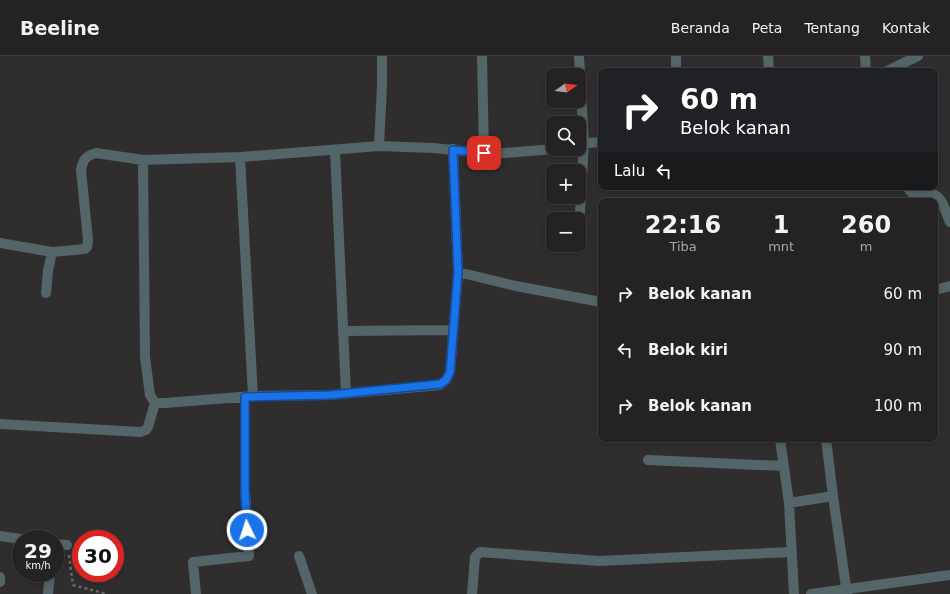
<!DOCTYPE html>
<html lang="id">
<head>
<meta charset="utf-8">
<style>
  :root { --surface:#242222; --page:#2c2a2a; --text:#f1f3f6; --muted:#a3a4a5; --line:#413f40 }
  body { margin:0; font-family:"DejaVu Sans",sans-serif; background:var(--page); color:var(--text); height:100vh; display:flex; flex-direction:column; font-size:15px; white-space:nowrap }
  * { box-sizing:border-box; margin:0 }
  p { font-size:13px; color:var(--muted) }
  .icon { flex:none; width:22px; height:22px; fill:none; stroke:currentColor; stroke-width:2; stroke-linecap:round; stroke-linejoin:round }
  .map { position:relative; flex:1; overflow:hidden }
  .sheet { position:absolute; left:598px; top:142px; width:340px; height:244px; display:flex; flex-direction:column; background:var(--surface); border-radius:8px; box-shadow:0 2px 6px #0003,0 0 0 1px var(--line) }
  .sheet>* { flex:none }
  .banner { position:absolute; left:598px; top:12px; width:340px; height:122px; border-radius:8px; box-shadow:0 2px 6px #0003,0 0 0 1px var(--line); background:#202124; color:#fff; overflow:hidden }
  .needle { width:26px; rotate:76deg }
  .controls { position:absolute; left:546px; top:12px; display:grid; gap:8px }
  .controls a { display:grid; place-items:center; width:40px; height:40px; border-radius:8px; background:var(--surface); box-shadow:0 2px 6px #0003,0 0 0 1px var(--line); font-size:20px }
  .speed { position:absolute; left:12px; top:474px; display:flex; gap:8px; font-size:20px; font-weight:700; text-align:center }
  .speed>* { display:grid; place-content:center; width:52px; height:52px; border-radius:50%; background:var(--surface); box-shadow:0 2px 6px #0003,0 0 0 1px var(--line); line-height:1 }
  .speed small { font-size:10px; font-weight:400 }
  .speed .limit { border:6px solid #d22; background:#fff; color:#111 }
  .pin { position:absolute; display:grid; place-items:center; width:34px; height:34px; color:#fff; margin:-17px; border-radius:8px; box-shadow:0 2px 6px #0006 }
  .me { position:absolute; width:44px; margin:-22px; rotate:356deg; stroke-linejoin:round; filter:drop-shadow(0 0 3px #0008) }
  .turn { display:flex; align-items:center; gap:14px; height:84px; padding:0 16px; font-size:18px }
  .turn .icon { width:52px; height:52px; stroke-width:2.5 }
  .turn b { display:block; font-size:28px; line-height:34px }
  .then { display:flex; align-items:center; height:38px; padding:0 16px; background:#0003; gap:8px; font-size:15px }
  .eta { display:flex; justify-content:space-evenly; align-items:center; height:68px; text-align:center }
  .eta b { font-size:24px; font-weight:800; line-height:28px }
  ul { padding:0; list-style:none }
  li { display:flex; align-items:center; gap:12px; height:56px; padding:0 16px }
  li div { flex:1 }
  li b { display:block; font-size:15px }
  li em { font-style:normal }
  header { display:flex; align-items:center; gap:24px; box-sizing:border-box; height:56px; padding:0 20px; background:var(--surface); border-bottom:1px solid var(--line) }
  header strong { font-size:19px }
  nav { display:flex; gap:22px; margin-inline-start:auto; font-size:14px }
  .map>svg:first-child { display:block }
</style>
</head>
<body>
<header>
<strong>Beeline</strong>
<nav><a>Beranda</a><a>Peta</a><a>Tentang</a><a>Kontak</a></nav>
</header>
<div class="map">
<svg width="950" height="538" viewBox="0 0 950 538">
  <rect width="100%" height="100%" fill="#302d2e"/>
  <g fill="none" stroke-linecap="round" stroke-linejoin="round">
    <path stroke="#6a6768" stroke-width="2.5" stroke-dasharray="3 3" stroke-linecap="butt" d="M69,499L73,529L107,538"/>
    <path stroke="#536569" stroke-width="10" d="M482,0L484,97
      M768,0L769,15
      M865,0L866,15
      M676,15V0
      M887,15L918,0
      M579,88L601,86
      M379,90L382,30V0
      M335,94L346,337
      M240,101L253,340
      M143,104L145,301L150,339L155,347H165L253,340L330,339L440,329L446,324L450,316L458,216L453,93
      M907,131L913,138C919,138 926,136 932,138C943,140 946,158 950,166
      M579,173L584,87L579,0
      M0,187L52,196L48,215L46,237
      M52,196L85,193L87,191L88,184L81,114C83,104 85,100 96,97L143,104L240,101L379,90L433,92L484,97H504L555,93
      M458,216L516,230L601,246
      M935,234L950,230
      M344,275L453,274
      M0,368L140,376L146,374L148,371L155,347
      M780,383L789,447L833,440L847,538
      M826,383L833,440
      M648,404L783,410
      M789,447L794,538
      M0,480L21,483
      M55,488L67,489
      M299,500L312,538
      M0,521V526
      M48,538L50,517
      M196,538L193,506L249,500L245,435V341
      M472,538L475,501L480,496L599,505L791,496
      M811,538L950,519"/>
  </g>
  <g fill="none" stroke-linecap="round" stroke-linejoin="round">
    <g stroke="#114b97" stroke-width="10">
      <path id="route" d="M247,474L245,435V341L330,339L440,328L446,324L450,316L458,216L453,94L484,97"/>
    </g>
    <use href="#route" stroke="#1a73e8" stroke-width="7"/>
  </g>
</svg>
<div class="controls">
<a><svg class="needle" viewBox="-14 -14 28 28"><path d="M0-13l5 13h-10z" fill="#e53935"/><path d="M0 13l5-13h-10z" fill="#a3a4a5"/></svg></a>
<a><svg class="icon" aria-label="search" viewBox="0 0 24 24"><circle cx="10" cy="10" r="6"/><path d="M15 15l6 6"/></svg></a>
<a>+</a>
<a>−</a>
</div>
<div class="speed"><div>29<small>km/h</small></div><div class="limit">30</div></div>
<div class="pin" style="left:484px;top:97px;background:#d93025"><svg class="icon" aria-label="arrive" viewBox="0 0 24 24"><path d="M6 21V4h12l-3 4 3 4H6"/></svg></div>
<svg class="me" style="left:247px;top:474px" viewBox="-20 -20 40 40"><circle r="17" fill="#1a73e8" stroke="#fff" stroke-width="3"/><path d="M0-11L8 9 0 5-8 9z" fill="#fff"/></svg>
<div class="banner">
<div class="turn"><svg class="icon" aria-label="right" viewBox="0 0 24 24"><path d="M7 20v-9h11M14 6l5 5-5 5"/></svg><div><b>60 m</b>Belok kanan</div></div>
<div class="then">Lalu<svg class="icon" aria-label="left" viewBox="0 0 24 24"><path d="M17 20v-9H6M10 6l-5 5 5 5"/></svg></div>
</div>
<section class="sheet">
<div class="eta">
<div><b>22:16</b><p>Tiba</p></div>
<div><b>1</b><p>mnt</p></div>
<div><b>260</b><p>m</p></div>
</div>
<ul>
<li><svg class="icon" aria-label="right" viewBox="0 0 24 24"><path d="M7 20v-9h11M14 6l5 5-5 5"/></svg><div><b>Belok kanan</b></div><em>60 m</em></li>
<li><svg class="icon" aria-label="left" viewBox="0 0 24 24"><path d="M17 20v-9H6M10 6l-5 5 5 5"/></svg><div><b>Belok kiri</b></div><em>90 m</em></li>
<li><svg class="icon" aria-label="right" viewBox="0 0 24 24"><path d="M7 20v-9h11M14 6l5 5-5 5"/></svg><div><b>Belok kanan</b></div><em>100 m</em></li>
</ul>
</section>
</div>
</body>
</html>
